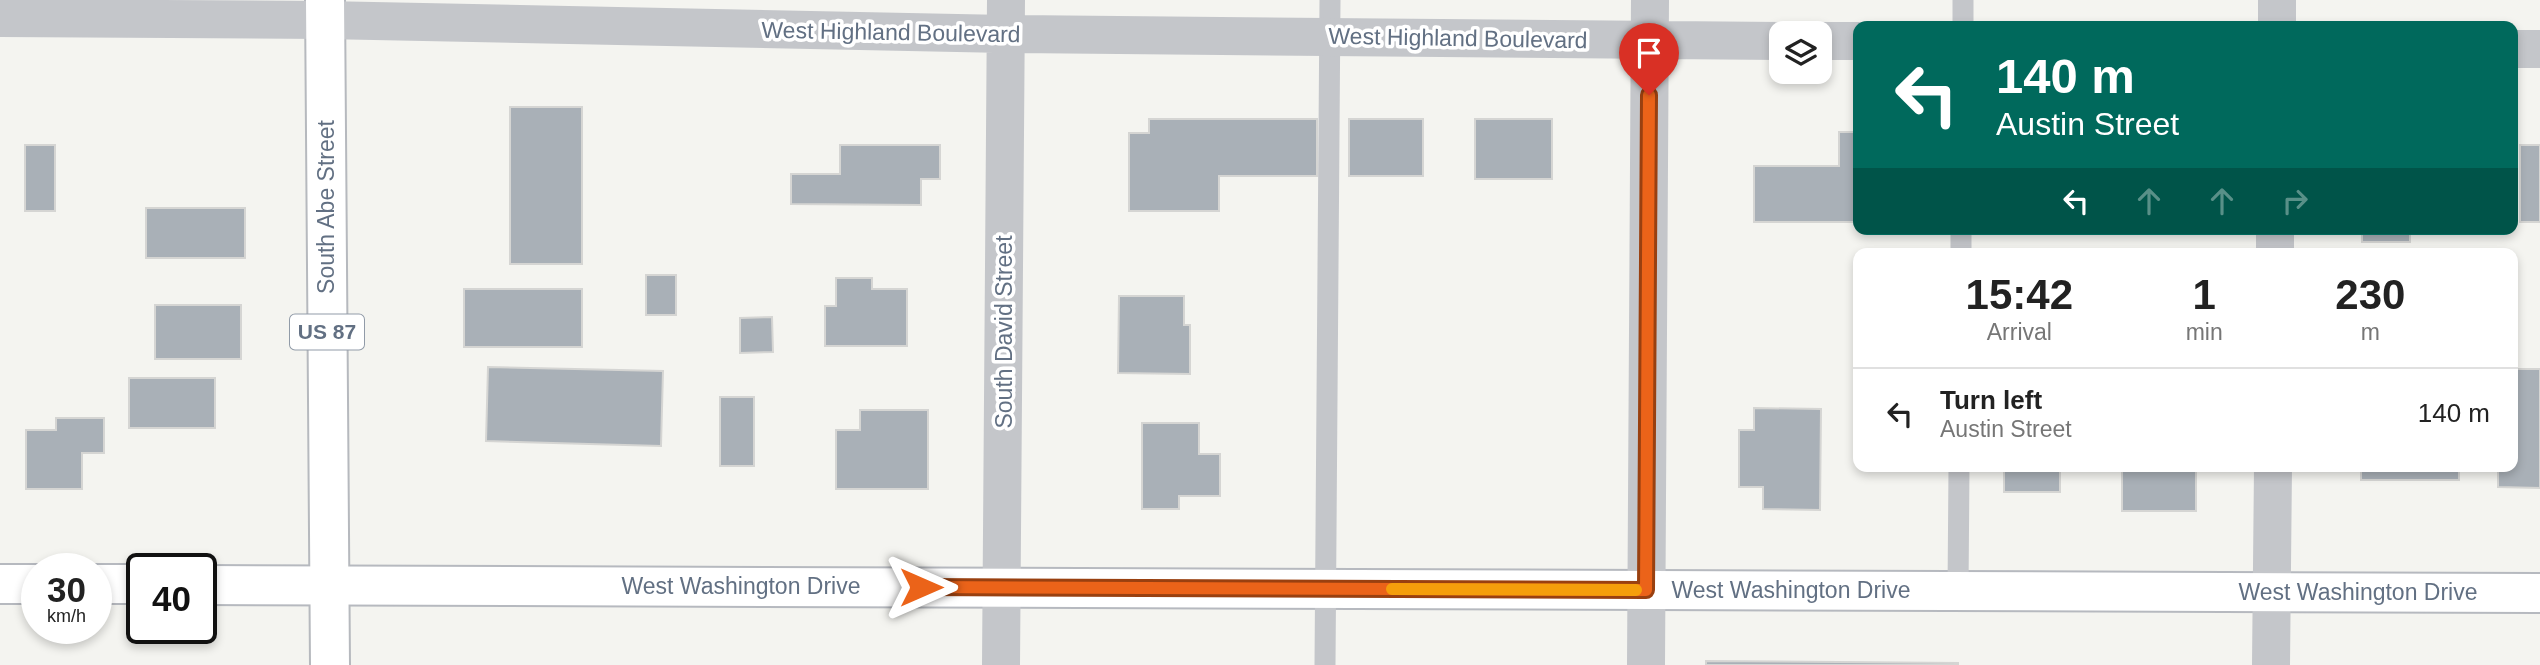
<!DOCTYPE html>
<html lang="en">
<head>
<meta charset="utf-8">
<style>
  :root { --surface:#fff; --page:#f2f2f2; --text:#222; --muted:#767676; --line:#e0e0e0 }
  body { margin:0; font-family:Arial,sans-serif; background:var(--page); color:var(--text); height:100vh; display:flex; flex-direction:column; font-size:26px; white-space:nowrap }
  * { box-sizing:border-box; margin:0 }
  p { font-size:23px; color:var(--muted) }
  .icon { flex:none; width:38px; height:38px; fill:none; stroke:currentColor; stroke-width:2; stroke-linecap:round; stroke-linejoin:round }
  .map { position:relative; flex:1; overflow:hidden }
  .panel { position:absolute; left:1853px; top:248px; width:665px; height:224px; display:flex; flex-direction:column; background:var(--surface); border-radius:14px; box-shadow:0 4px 10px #0003 }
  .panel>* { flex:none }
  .guide { position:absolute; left:1853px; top:21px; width:665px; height:214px; border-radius:14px; box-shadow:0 4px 10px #0003; background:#00695c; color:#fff; overflow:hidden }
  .tools { position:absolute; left:1769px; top:21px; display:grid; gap:14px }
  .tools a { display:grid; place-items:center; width:63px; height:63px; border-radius:14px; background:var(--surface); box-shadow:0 4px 10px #0003; font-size:35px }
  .speed { position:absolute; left:21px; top:553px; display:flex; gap:14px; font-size:35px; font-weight:700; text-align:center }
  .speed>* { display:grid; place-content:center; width:91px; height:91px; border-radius:50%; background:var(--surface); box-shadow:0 4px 10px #0003; line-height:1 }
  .speed small { font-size:18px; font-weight:400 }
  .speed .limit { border:4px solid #111; border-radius:10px; background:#fff; color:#111 }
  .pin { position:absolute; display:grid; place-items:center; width:60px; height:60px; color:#fff; margin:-72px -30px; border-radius:50% 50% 50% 0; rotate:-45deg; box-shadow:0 0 7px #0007 }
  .pin .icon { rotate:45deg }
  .me { position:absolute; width:77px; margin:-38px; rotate:90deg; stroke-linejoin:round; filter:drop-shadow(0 0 5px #0008) }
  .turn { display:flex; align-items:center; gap:24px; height:147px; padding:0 28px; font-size:32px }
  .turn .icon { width:91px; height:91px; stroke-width:2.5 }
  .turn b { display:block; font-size:49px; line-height:60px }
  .lanes { display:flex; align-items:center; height:66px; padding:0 28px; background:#0003; justify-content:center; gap:35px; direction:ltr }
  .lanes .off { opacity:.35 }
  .eta { display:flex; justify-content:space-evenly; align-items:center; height:119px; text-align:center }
  .eta b { font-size:42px; font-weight:800; line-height:49px }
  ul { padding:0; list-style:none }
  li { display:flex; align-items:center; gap:21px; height:91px; padding:0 28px; border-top:2px solid var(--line) }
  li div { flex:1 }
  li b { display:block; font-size:26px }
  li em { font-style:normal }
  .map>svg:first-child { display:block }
</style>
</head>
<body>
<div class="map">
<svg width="2540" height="665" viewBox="0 0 2540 665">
  <rect width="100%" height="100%" fill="#f4f4f0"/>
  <path fill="#a9b0b7" stroke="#d5d5d3" stroke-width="2" d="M510,107H582V264H510Z
    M1149,119H1317V176H1219V211H1129V133H1149Z
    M1349,119H1423V176H1349Z
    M1475,119H1552V179H1475Z
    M1839,132H1858V222H1754V166H1839Z
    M25,145H55V211H25Z
    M840,145H940V179H921V205L791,204V174H840Z
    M2520,145H2540V222H2520Z
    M146,208H245V258H146Z
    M2136,229H2202V231H2136Z
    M2362,229H2410V242H2362Z
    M646,275H676V315H646Z
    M836,278H872V289H907V346H825V306H836Z
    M464,289H582V347H464Z
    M1119,296H1184V325H1190V374L1118,373Z
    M155,305H241V359H155Z
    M772,317L773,352L740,353V318Z
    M488,367L663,371L661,446L486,441Z
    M2513,369H2540V488L2498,487V467H2513Z
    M129,378H215V428H129Z
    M720,397H754V466H720Z
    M1754,408L1821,409L1820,510L1763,509V487H1739V430H1754Z
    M860,410H928V489H836V430H860Z
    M56,418H104V453H82V489H26V430H56Z
    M1142,423H1199V454H1220V496H1179V509H1142Z
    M2004,467H2060V492H2004Z
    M2122,467H2196V511H2122Z
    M2361,467H2459V480H2361Z
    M1706,661L1958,663V665H1706Z"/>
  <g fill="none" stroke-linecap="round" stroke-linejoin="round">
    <g stroke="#b6b9bf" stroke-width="42">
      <path id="secondary" d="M0,584H37
        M96,584H142
        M201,585L2540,593"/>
    </g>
    <g stroke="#b6b9be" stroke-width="42">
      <path id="primary" d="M325,0L330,665"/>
    </g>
    <path stroke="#c4c6ca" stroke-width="21" d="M1963,26V0
      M1961,254V229
      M1958,591L1959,467
      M1325,665L1330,0"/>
    <path stroke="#c4c6ca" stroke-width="38" d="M0,18L324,20L1006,34L1782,41
      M2277,26V0
      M1820,41H1858
      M2513,49H2540
      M2275,254V229
      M1001,665L1006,0
      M1646,665L1650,0
      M2271,665L2273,467"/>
    <use href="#secondary" stroke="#fff" stroke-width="38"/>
    <use href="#primary" stroke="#fff" stroke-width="38"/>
  </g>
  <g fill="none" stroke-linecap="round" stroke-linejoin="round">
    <g stroke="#994010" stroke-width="18">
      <path id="route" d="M921,587L1646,590L1649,95"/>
    </g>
    <use href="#route" stroke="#eb6319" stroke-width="12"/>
    <path stroke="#f59e0b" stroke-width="12" d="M1392,589L1636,590"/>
  </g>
  <g text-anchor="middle" stroke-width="7" stroke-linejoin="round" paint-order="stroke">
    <rect fill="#fff" stroke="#919ba8" stroke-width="2" x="290" y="314.5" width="74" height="35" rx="5"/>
    <g font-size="21" font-weight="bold" fill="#627083">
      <text x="327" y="339">US 87</text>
    </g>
    <g font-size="23" fill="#627083" stroke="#fff">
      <text transform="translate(891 32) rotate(1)" y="8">West Highland Boulevard</text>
      <text transform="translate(1458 38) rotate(1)" y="8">West Highland Boulevard</text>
      <text transform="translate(326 207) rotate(-90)" y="8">South Abe Street</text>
      <text transform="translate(1004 332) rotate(-90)" y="8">South David Street</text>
      <text x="741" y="594">West Washington Drive</text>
      <text x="1791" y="598">West Washington Drive</text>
      <text x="2358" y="600">West Washington Drive</text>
    </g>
  </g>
</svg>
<div class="tools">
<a><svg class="icon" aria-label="layers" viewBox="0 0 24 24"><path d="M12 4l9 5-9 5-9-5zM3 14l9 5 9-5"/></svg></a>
</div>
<div class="speed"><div>30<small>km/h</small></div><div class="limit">40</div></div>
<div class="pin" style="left:1649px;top:95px;background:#d93025"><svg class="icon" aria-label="arrive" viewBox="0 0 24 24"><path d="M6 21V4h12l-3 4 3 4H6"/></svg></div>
<svg class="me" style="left:921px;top:587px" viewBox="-20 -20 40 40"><path d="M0-17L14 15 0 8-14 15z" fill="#eb6319" stroke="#fff" stroke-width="4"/></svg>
<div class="guide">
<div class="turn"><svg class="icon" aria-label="left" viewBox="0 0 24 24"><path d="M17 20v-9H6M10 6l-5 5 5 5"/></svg><div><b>140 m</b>Austin Street</div></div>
<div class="lanes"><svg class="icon" aria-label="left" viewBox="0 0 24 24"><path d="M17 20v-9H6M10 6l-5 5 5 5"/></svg><svg class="icon off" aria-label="ahead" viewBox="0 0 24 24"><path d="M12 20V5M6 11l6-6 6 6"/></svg><svg class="icon off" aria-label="ahead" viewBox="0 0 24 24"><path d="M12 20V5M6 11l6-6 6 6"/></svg><svg class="icon off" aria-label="right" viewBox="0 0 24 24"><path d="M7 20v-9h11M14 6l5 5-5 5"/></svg></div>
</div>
<section class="panel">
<div class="eta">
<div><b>15:42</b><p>Arrival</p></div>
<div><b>1</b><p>min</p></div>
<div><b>230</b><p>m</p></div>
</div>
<ul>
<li><svg class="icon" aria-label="left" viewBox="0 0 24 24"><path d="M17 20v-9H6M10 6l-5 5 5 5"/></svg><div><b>Turn left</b><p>Austin Street</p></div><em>140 m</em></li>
</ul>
</section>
</div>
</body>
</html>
